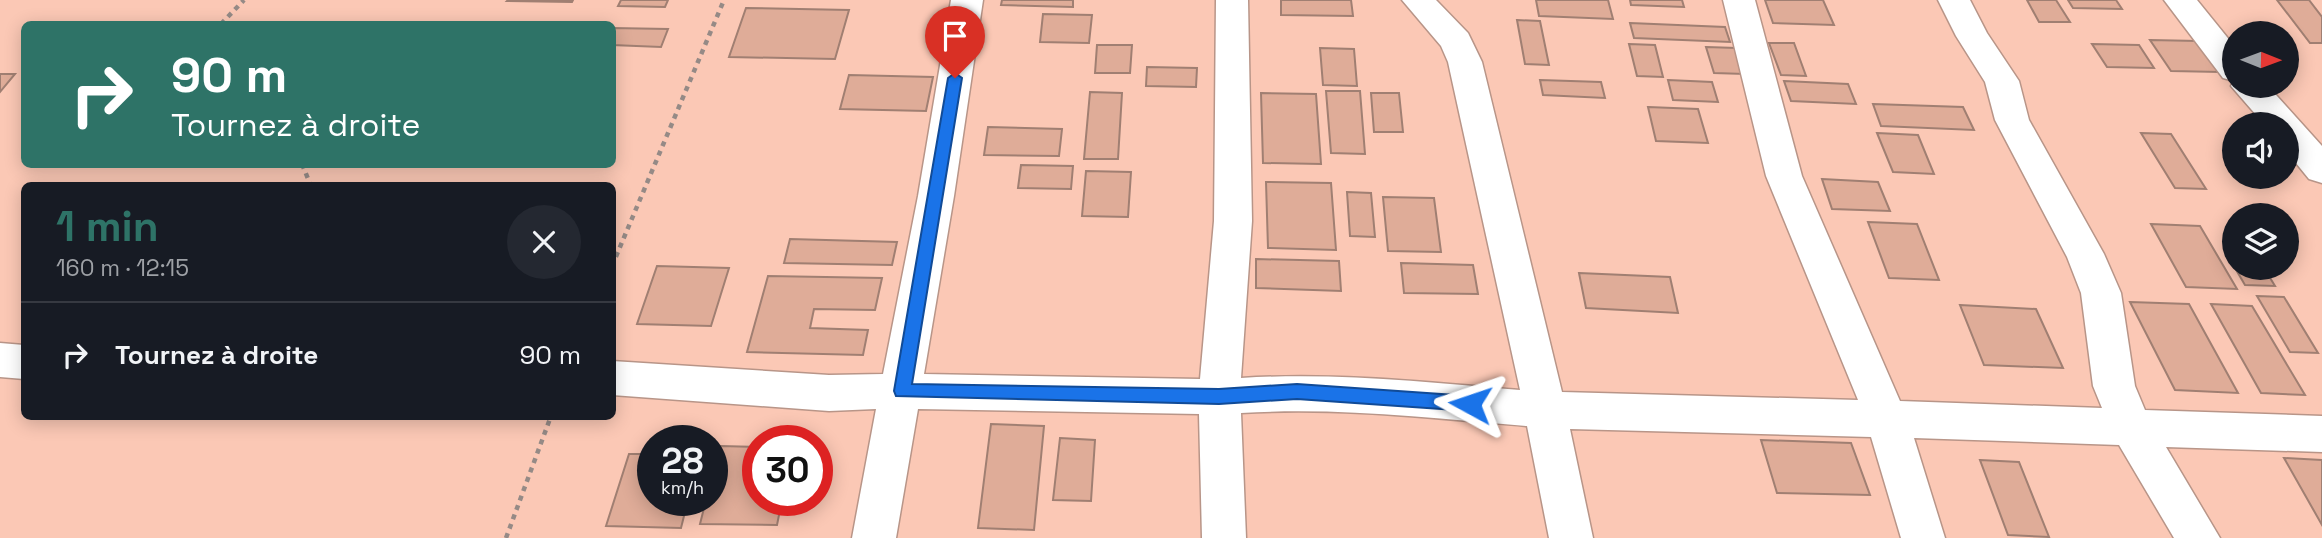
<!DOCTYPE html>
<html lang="fr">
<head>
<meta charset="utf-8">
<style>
  :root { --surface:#171b24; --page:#242831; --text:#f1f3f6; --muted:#9ea1a6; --line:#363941; --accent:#2e7367 }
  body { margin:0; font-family:"Space Grotesk",sans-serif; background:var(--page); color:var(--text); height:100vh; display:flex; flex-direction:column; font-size:26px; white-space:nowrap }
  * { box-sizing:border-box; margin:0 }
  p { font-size:23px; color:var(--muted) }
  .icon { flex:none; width:38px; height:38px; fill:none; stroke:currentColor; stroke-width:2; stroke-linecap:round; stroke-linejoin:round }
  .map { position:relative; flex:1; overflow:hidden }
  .details { position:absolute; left:21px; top:182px; width:595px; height:238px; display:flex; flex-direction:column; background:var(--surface); border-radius:10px; box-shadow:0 4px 18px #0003 }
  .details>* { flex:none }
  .guide { position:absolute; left:21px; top:21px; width:595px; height:147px; border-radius:10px; box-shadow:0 4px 18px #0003; background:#2e7367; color:#fff; overflow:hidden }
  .needle { width:46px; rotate:91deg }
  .fabs { position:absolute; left:2222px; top:21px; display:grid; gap:14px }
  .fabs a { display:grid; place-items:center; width:77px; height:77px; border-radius:50%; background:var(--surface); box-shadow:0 4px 18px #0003; font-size:35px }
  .speed { position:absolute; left:637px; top:425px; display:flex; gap:14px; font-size:35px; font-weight:700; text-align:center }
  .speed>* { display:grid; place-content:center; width:91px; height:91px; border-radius:50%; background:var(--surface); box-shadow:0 4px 18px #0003; line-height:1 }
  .speed small { font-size:18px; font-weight:400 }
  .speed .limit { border:10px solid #d22; background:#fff; color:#111 }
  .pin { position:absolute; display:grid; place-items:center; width:60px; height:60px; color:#fff; margin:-72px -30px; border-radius:50% 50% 50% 0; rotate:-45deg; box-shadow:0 0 7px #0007 }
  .pin .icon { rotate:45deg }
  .me { position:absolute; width:77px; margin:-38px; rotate:275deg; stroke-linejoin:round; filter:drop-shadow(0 0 5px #0008) }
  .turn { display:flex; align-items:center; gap:24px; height:147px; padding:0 35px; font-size:32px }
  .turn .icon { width:91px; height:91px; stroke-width:2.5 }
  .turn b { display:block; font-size:49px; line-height:60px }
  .round { display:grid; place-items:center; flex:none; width:74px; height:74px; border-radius:37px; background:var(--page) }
  .overview { display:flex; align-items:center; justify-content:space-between; height:119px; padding:0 35px }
  h1 { font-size:42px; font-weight:700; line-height:52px; color:var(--accent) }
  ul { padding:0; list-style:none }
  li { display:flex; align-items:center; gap:21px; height:105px; padding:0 35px; border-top:2px solid var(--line) }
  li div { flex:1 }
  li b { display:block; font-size:26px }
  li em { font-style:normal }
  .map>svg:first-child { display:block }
</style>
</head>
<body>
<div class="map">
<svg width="2322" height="538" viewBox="0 0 2322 538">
  <rect width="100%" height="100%" fill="#fff7f4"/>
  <path fill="#fbc8b5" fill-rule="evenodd" d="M0,0H2322V538H0ZM24,24H612V164H24ZM2235,33H2287V86H2235ZM2235,124H2287V177H2235ZM24,186H612V416H24ZM2235,215H2287V268H2235ZM653,441H712V500H653ZM758,441H817V500H758Z"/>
  <path fill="#dfac98" stroke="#a07f72" stroke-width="2" d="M573,0L572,2L507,1L508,0Z
    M621,0H668L665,7L618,6Z
    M1002,0H1073V7L1001,5Z
    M1281,0H1351L1353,16L1281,15Z
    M1536,0H1608L1613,19L1539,16Z
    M1630,0H1682L1684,7L1631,5Z
    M1765,0H1823L1834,25L1773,23Z
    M2027,0H2056L2070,22H2039Z
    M2068,0H2116L2122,9L2073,8Z
    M2277,0H2309L2322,17V43H2310Z
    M746,8L849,10L835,59L729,57Z
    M1043,14L1092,15L1089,43L1040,42Z
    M1517,20L1540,21L1549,65L1525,64Z
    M1630,23L1725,27L1730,42L1634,38Z
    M612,28L668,29L661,47L612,45Z
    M2150,40L2198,41L2220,72L2171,71Z
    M1769,43H1794L1806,76L1781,75Z
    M1629,44L1655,45L1663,77L1637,76Z
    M2092,44L2139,45L2154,68L2107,67Z
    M1097,45H1132L1130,73H1095Z
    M1706,47L1737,48L1745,74L1714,73Z
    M1320,48L1354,49L1357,86L1323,85Z
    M1147,67L1197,68L1196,87L1146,86Z
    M0,74H15L0,92Z
    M849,75L933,77L926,111L840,109Z
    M1540,80L1601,82L1605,98L1543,95Z
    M1668,80L1712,82L1718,102L1673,100Z
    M1784,81L1848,84L1856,104L1791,101Z
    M1326,91H1360L1365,154L1331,153Z
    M1090,92L1122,93L1118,159H1084Z
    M1261,93L1316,94L1321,164L1263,163Z
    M1371,93H1399L1403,132H1374Z
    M1873,104L1963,107L1974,130L1881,126Z
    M1648,107L1698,109L1708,143L1656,141Z
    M988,127L1062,129L1059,156L984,155Z
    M1877,133L1918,135L1934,174L1893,172Z
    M2141,133L2171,134L2206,189L2175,188Z
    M1021,165L1073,166L1071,189L1018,188Z
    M1086,171L1131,172L1128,217L1082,216Z
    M1822,179L1878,182L1890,211L1832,209Z
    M1266,182L1331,183L1336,250L1268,248Z
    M1347,192L1371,193L1375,237L1350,236Z
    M1383,197L1434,198L1441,252L1388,251Z
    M1868,222L1917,224L1939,280L1889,278Z
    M2151,224L2200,226L2237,289L2186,287Z
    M790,239L897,242L892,265L784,263Z
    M1256,259L1339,261L1341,291L1256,288Z
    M1401,263L1473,265L1478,294L1404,293Z
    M657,266L729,268L711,326L637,324Z
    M2235,268H2264L2275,286L2245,285Z
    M1579,273L1670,277L1678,313L1586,308Z
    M768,276L882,278L875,310L814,309L810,328L868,330L863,355L747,352Z
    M2257,296L2284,297L2318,353L2290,352Z
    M2130,302L2189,304L2238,393L2175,390Z
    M2211,304L2252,306L2305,395L2261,393Z
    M1960,305L2036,309L2063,368L1984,365Z
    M991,424L1044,426L1034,530L978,528Z
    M1060,438L1095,440L1091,501L1053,500Z
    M1761,440L1851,443L1870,495L1777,493Z
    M721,446L758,447V500H782L777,525L700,524L706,500H712V479Z
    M629,454H653V500H688L681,528L606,526Z
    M2284,458L2322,460V525Z
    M1980,460L2019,462L2049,537L2008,535Z"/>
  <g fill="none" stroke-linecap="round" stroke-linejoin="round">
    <g stroke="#b89588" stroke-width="3">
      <path id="street" d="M951,0H983L954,196L924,374L1200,379L1214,221L1216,0H1248L1252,221L1241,378C1335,372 1427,382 1520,390L1448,62L1441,46L1402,0H1436L1468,33L1482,62L1562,392L1858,400L1766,176L1723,0H1755L1802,176L1900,401L2102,408L2093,386L2081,293L2067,257L1995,120L1985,82L1956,36L1938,0H1970L1987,33L2019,81L2029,120L2104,254L2121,293L2135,386L2145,410L2322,416V452L2166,447L2220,538H2174L2119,445L1914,438L1945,538H1901L1871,437L1570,429L1593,538H1549L1527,426C1431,418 1337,407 1241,413L1246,538H1202L1199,414L918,409L896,538H852L876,409L829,411L612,395V361L829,375L883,374L918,196Z
        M2164,0H2197L2235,47V86H2268L2322,146V183L2309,179L2287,152V124H2264L2231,86L2234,81L2223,78Z
        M0,343L24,345V379L0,377Z"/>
    </g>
    <path stroke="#958a86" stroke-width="4.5" stroke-dasharray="5 5" stroke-linecap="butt" d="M221,24L244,0
      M302,164L311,186
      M612,266L724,0
      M506,538L551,416"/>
    <use href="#street" fill="#fff" fill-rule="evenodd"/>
  </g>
  <path fill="#1a73e8" stroke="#114b97" stroke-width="2" d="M955,73L962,78L912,384L1219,389L1297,384L1470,396L1476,399L1479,404L1476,409L1470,411L1297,399L1219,404L896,396L894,391L948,78Z"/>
</svg>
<div class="fabs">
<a><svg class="needle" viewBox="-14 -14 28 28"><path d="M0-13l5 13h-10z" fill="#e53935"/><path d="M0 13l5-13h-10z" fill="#9ea1a6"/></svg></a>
<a><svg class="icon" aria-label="sound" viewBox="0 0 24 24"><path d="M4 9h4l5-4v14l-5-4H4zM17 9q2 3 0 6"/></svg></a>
<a><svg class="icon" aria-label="layers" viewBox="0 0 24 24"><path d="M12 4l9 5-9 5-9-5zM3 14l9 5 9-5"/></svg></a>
</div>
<div class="speed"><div>28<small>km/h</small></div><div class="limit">30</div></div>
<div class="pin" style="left:955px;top:78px;background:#d93025"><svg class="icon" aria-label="arrive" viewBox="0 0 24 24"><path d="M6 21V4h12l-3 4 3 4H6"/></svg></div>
<svg class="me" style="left:1470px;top:404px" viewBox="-20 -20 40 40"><path d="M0-17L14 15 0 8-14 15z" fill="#1a73e8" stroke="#fff" stroke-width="4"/></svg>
<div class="guide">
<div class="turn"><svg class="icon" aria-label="right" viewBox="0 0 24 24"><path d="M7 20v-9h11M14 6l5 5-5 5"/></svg><div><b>90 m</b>Tournez à droite</div></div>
</div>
<section class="details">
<div class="overview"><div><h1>1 min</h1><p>160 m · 12:15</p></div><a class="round"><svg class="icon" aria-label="close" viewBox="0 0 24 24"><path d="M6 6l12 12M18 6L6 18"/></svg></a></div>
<ul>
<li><svg class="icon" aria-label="right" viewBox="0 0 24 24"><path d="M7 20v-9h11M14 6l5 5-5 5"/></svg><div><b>Tournez à droite</b></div><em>90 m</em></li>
</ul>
</section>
</div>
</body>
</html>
